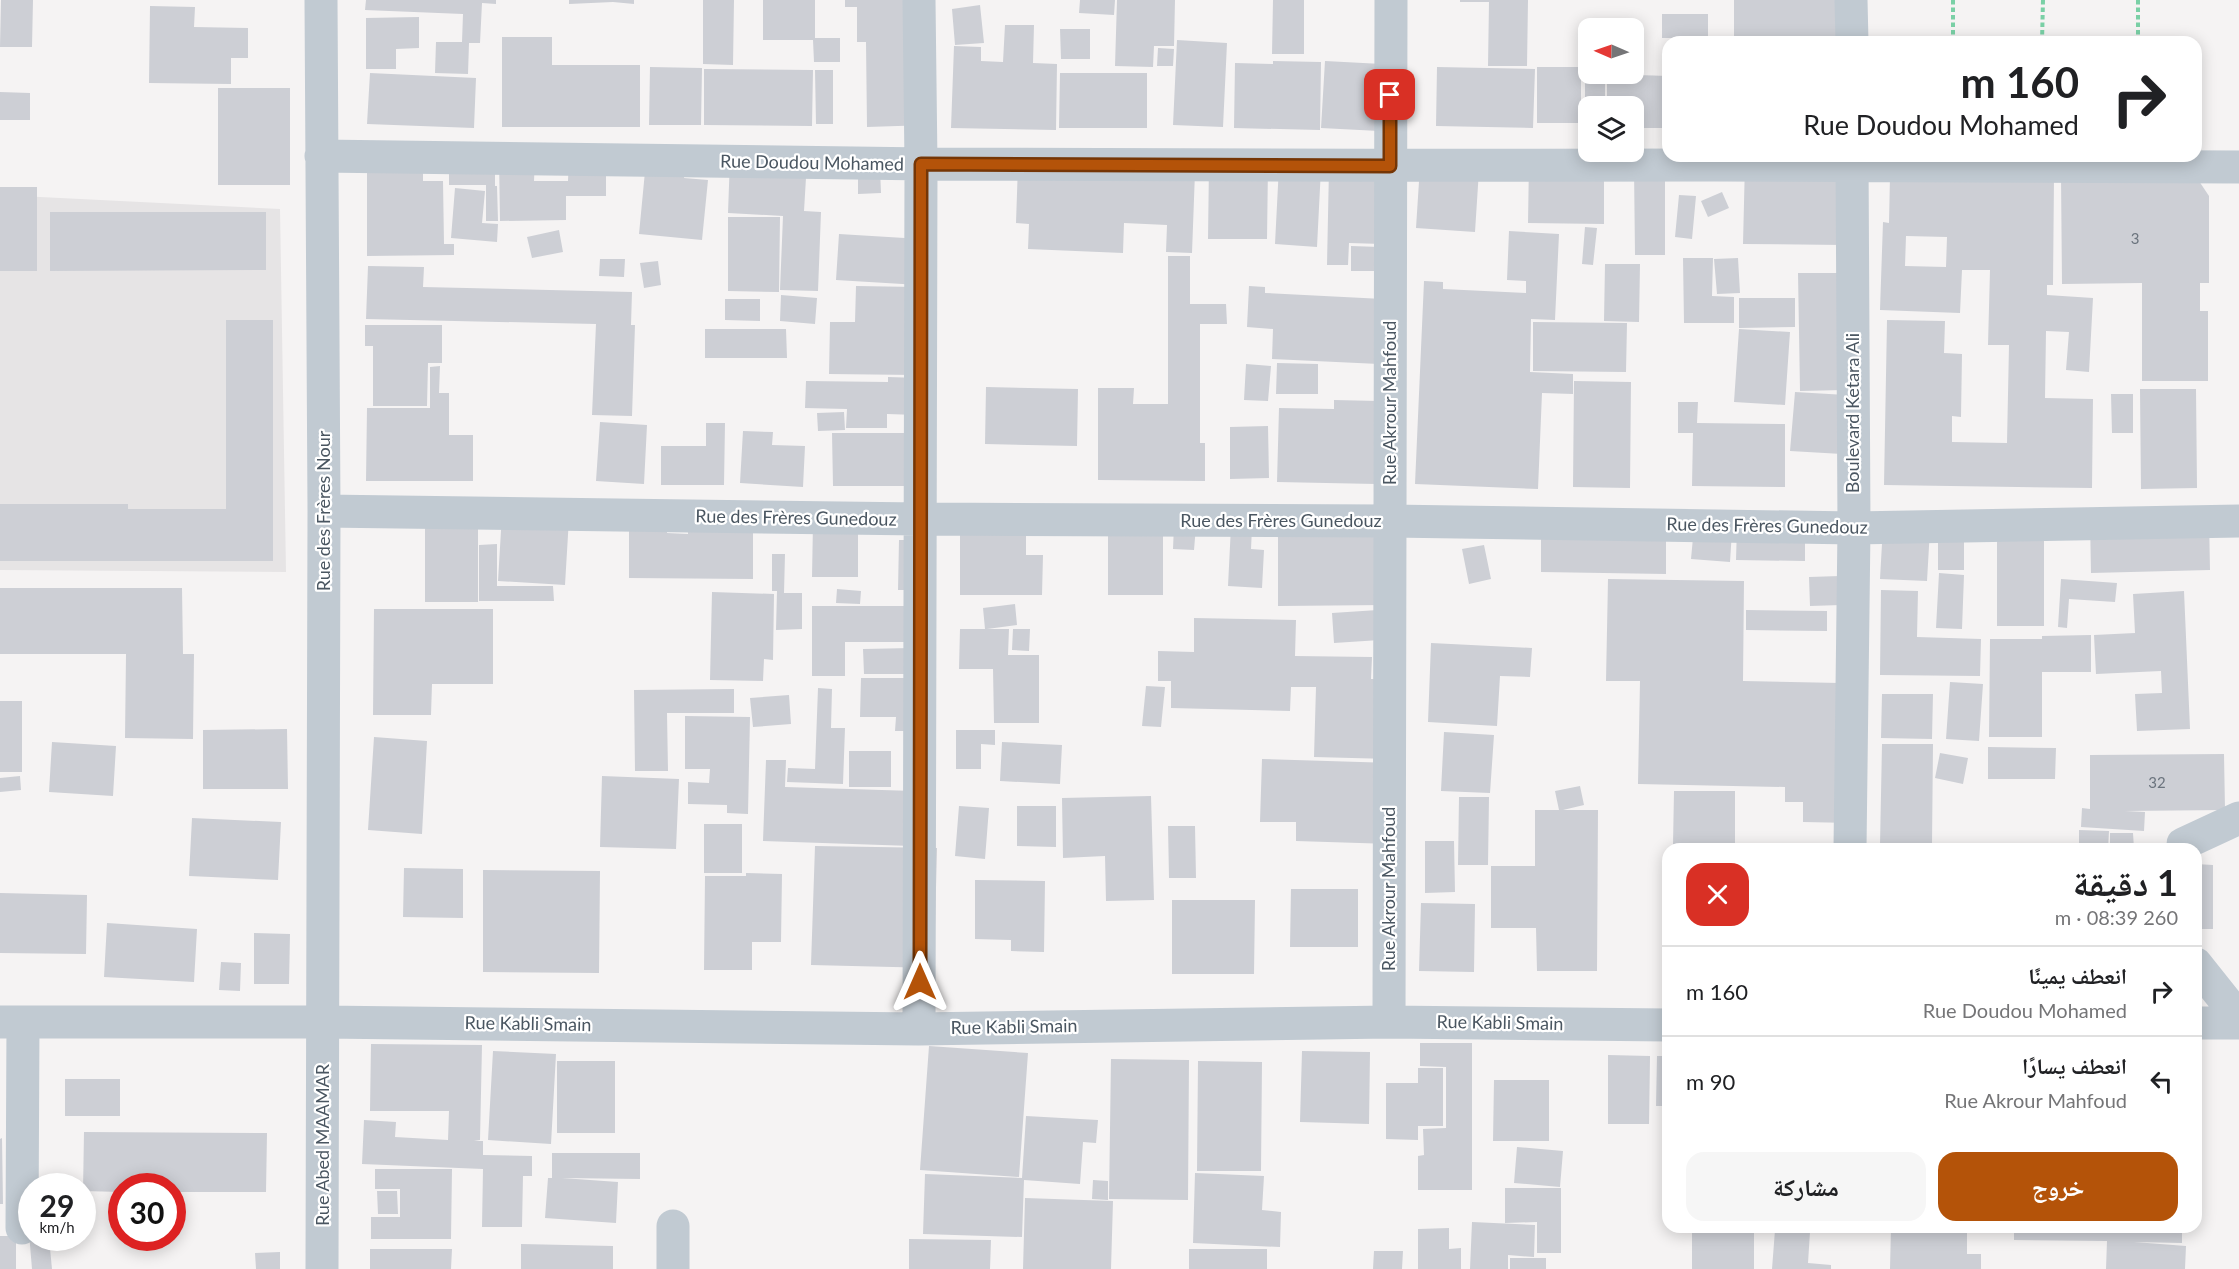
<!DOCTYPE html>
<html lang="ar">
<head>
<meta charset="utf-8">
<style>
  :root { --surface:#fff; --page:#f6f6f6; --text:#202124; --muted:#757577; --line:#e0e0e0; --accent:#b45309 }
  body { margin:0; font-family:Lato,"Noto Naskh Arabic",sans-serif; background:var(--page); color:var(--text); direction:rtl; height:100vh; display:flex; flex-direction:column; font-size:22px; white-space:nowrap }
  * { box-sizing:border-box; margin:0 }
  p { font-size:20px; color:var(--muted) }
  .icon { flex:none; width:33px; height:33px; fill:none; stroke:currentColor; stroke-width:2; stroke-linecap:round; stroke-linejoin:round }
  .map { position:relative; flex:1; overflow:hidden; direction:ltr }
  .details { position:absolute; left:1662px; top:843px; width:540px; height:390px; display:flex; flex-direction:column; background:var(--surface); border-radius:18px; box-shadow:0 3px 15px #0003; direction:rtl }
  .details>* { flex:none }
  .guide { position:absolute; left:1662px; top:36px; width:540px; height:126px; border-radius:18px; box-shadow:0 3px 15px #0003; direction:rtl; background:#fff; color:var(--text); overflow:hidden }
  .needle { width:39px; rotate:272deg }
  .controls { position:absolute; left:1578px; top:18px; display:grid; gap:12px }
  .controls a { display:grid; place-items:center; width:66px; height:66px; border-radius:12px; background:var(--surface); box-shadow:0 3px 15px #0003; font-size:30px }
  .speed { position:absolute; left:18px; top:1173px; display:flex; gap:12px; font-size:30px; font-weight:700; text-align:center }
  .speed>* { display:grid; place-content:center; width:78px; height:78px; border-radius:50%; background:var(--surface); box-shadow:0 3px 15px #0003; line-height:1 }
  .speed small { font-size:15px; font-weight:400 }
  .speed .limit { border:9px solid #d22; background:#fff; color:#111 }
  .pin { position:absolute; display:grid; place-items:center; width:51px; height:51px; color:#fff; margin:-26px; border-radius:12px; box-shadow:0 3px 9px #0006 }
  .me { position:absolute; width:66px; margin:-33px; rotate:0deg; stroke-linejoin:round; filter:drop-shadow(0 0 4px #0008) }
  .turn { display:flex; align-items:center; gap:21px; height:126px; padding:0 24px; font-size:27px }
  .turn .icon { width:78px; height:78px; stroke-width:2.5 }
  .turn b { display:block; font-size:42px; line-height:51px }
  .round { display:grid; place-items:center; flex:none; width:63px; height:63px; border-radius:18px; background:var(--page) }
  .head { display:flex; align-items:center; justify-content:space-between; height:102px; padding:0 24px }
  h1 { font-size:36px; font-weight:700; line-height:45px }
  .action { display:flex; gap:12px; margin-top:auto; padding:12px 24px }
  .action a { flex:1; height:69px; border-radius:18px; background:var(--accent); color:#fff; font-size:24px; font-weight:700; line-height:69px; text-align:center }
  .action a+a { background:var(--page); color:var(--text) }
  ul { padding:0; list-style:none }
  li { display:flex; align-items:center; gap:18px; height:90px; padding:0 24px; border-top:2px solid var(--line) }
  li div { flex:1 }
  li b { display:block; font-size:22px }
  li em { font-style:normal }
  .map>svg:first-child { display:block }
</style>
</head>
<body>
<div class="map">
<svg width="2239" height="1269" viewBox="0 0 2239 1269">
  <rect width="100%" height="100%" fill="#f5f3f3"/>
  <path fill="#e6e4e5" d="M0,195L280,209L286,572L0,570Z"/>
  <path fill="#cdcfd5" fill-rule="evenodd" d="M1,0H33L32,47H0Z
    M366,0H496V4L482,3L480,43H469L468,74L435,73L436,42H462L463,14L365,10Z
    M569,0H634V4L613,2L569,4Z
    M703,0H734L733,65L703,64Z
    M763,0H815V38H840V62H814L813,40H763Z
    M845,0H926L928,125L867,127L866,42H857V7H845Z
    M1080,0H1115L1114,15L1079,13Z
    M1117,0H1175L1174,46H1154L1153,67L1115,66Z
    M1273,0H1304V54H1272Z
    M1460,0H1528L1527,66H1488L1489,2H1460Z
    M1734,0H1846V42H1734Z
    M980,5L984,43L955,45L952,9Z
    M150,6L195,7L194,27L248,28V58H231V84L149,83Z
    M1662,14H1708V38H1662Z
    M419,17V48L396,49V69H366V18Z
    M1005,25H1034L1033,63L1057,64L1056,130L951,128L954,46L981,47V61L1003,62Z
    M1060,29H1090V59H1061Z
    M1634,35H1636L1637,57H1634Z
    M502,37H552V65H640V127H502Z
    M1177,40L1227,43L1223,127L1173,125Z
    M1158,48L1174,49L1173,66H1157Z
    M1273,61L1321,62L1320,130L1234,128L1235,63L1273,64Z
    M1325,61L1382,64L1379,131L1321,128Z
    M650,67L702,68L701,125H649Z
    M1437,67L1535,69L1533,128L1436,126Z
    M1537,67H1581V123H1537Z
    M1585,67H1588V74H1605V106H1588V114H1585Z
    M704,69L813,70L812,126L704,125Z
    M815,70H833V124H816Z
    M370,73L476,78L474,128L367,124Z
    M1060,73H1147V128H1059Z
    M1607,74L1668,76V128H1634V106H1607Z
    M218,88H290V185H218Z
    M0,92L30,93V120H0Z
    M449,153L495,154V186H497L498,221H486V185H449Z
    M569,154H606V196H566V220L500,221L499,158L535,157L534,181H568Z
    M730,158L807,161L804,211L821,212L818,291L780,290L783,216L728,213Z
    M367,160H423V181H443L444,244H454V255L367,256Z
    M646,161L685,165L684,178L708,180L702,240L639,234Z
    M1529,161L1604,162V224L1528,223Z
    M1745,162L1845,164L1844,245L1743,244Z
    M1018,164L1195,172L1192,253L1166,252L1167,225L1124,223L1123,253L1028,249L1029,224L1016,223Z
    M1209,164L1268,165L1267,239H1208Z
    M1279,166L1321,168L1317,247L1275,244Z
    M1420,166L1479,170L1475,232L1416,228Z
    M1329,168L1384,169L1382,244L1349,243L1348,265H1327Z
    M1634,168H1665V255H1635Z
    M880,169L881,193L858,194V170Z
    M2195,175L2209,196V283H2200V311H2208V381H2142V283L2062,284L2061,176Z
    M1890,176L2054,177L2053,285H2047V295L2093,298L2089,372L2066,370L2069,332L2046,331L2045,398L2093,399L2092,488L1884,485L1887,320L1945,321L1944,353L1962,354L1961,417L1952,416V442L2007,443L2009,345H1988L1990,270H1962L1960,313L1880,310L1883,222L1889,223ZM1906,236L1947,237L1946,267L1905,266Z
    M0,187H37V271H0Z
    M455,188L485,191L482,223L498,224L497,242L451,238Z
    M1722,192L1729,208L1708,217L1701,201Z
    M1679,195L1696,196L1692,239L1675,237Z
    M50,212H266V270L50,271Z
    M728,217H780L779,292L728,291Z
    M1585,227L1597,228L1593,265L1582,264Z
    M559,230L563,252L532,258L527,237Z
    M1509,231L1559,234L1555,320L1531,319L1530,372L1573,374V394L1542,393L1538,489L1415,484L1424,281L1443,282V289L1526,293V281L1507,280Z
    M839,234L921,239L919,285L836,280Z
    M1351,246L1380,247V271H1351Z
    M1168,256H1190V304H1226L1227,324H1200V443H1205V481L1098,480V388H1134L1133,404H1168Z
    M1683,258H1713L1712,296L1734,297V323H1684Z
    M1738,258L1740,293L1717,294L1714,259Z
    M600,259H625L624,277L599,276Z
    M658,261L661,285L644,288L640,263Z
    M1605,264H1640L1639,322L1604,321Z
    M368,266L424,267L423,287L632,292L631,325H635L632,416L592,415L596,324L366,319Z
    M1798,273H1841L1843,390L1800,391Z
    M856,286L917,287L916,375L829,374L830,322H855Z
    M1249,286L1265,287V293L1383,299L1379,364L1272,359L1273,329L1247,327Z
    M781,295L817,298L815,324L780,321Z
    M1739,298H1795V327L1739,328Z
    M725,299H760V321L725,320Z
    M226,320H273V561H0V504H128V509H226Z
    M1533,322L1627,323L1626,372L1533,371Z
    M365,325H442V363H428L427,406H373V346H365Z
    M705,329H786L787,358H705Z
    M1739,329L1790,332L1785,405L1734,402Z
    M1277,363L1318,364V394H1276Z
    M1246,364L1271,366L1268,401L1244,400Z
    M440,366L439,393H449V435H473V481H366L367,408H430V367Z
    M888,377L919,378L917,415L887,414V428H846L847,409L805,408L806,381L888,382Z
    M1574,381L1631,382L1630,488L1573,487Z
    M986,387L1078,389L1077,446L985,444Z
    M2140,389H2196L2197,488L2141,489Z
    M1795,392L1846,395L1842,454L1790,451Z
    M2111,394H2133V433H2112Z
    M1334,400L1378,401L1376,484L1277,482L1279,408L1334,409Z
    M1678,402H1698L1697,423L1785,424V487L1692,486L1693,433H1678Z
    M844,412L845,430L818,431L817,413Z
    M600,422L647,425L644,484L596,481Z
    M706,423H725L724,485H661V446H706Z
    M1268,426L1269,478L1230,479V427Z
    M743,431L773,432L772,445L805,446L803,487L740,483Z
    M832,433H928V486H833Z
    M629,513H667V533L688,534V519L753,520V579L629,578Z
    M502,514L569,518L565,585L498,581Z
    M2209,518L2210,570L2091,573L2090,519Z
    M425,520H478V602H425Z
    M813,523L858,524V577H812Z
    M960,523H1026V555H1043L1042,595H960Z
    M1108,523H1163V595H1108Z
    M1385,524L1386,605L1278,606V525Z
    M1938,524H1964V570H1938Z
    M1174,525L1196,526L1194,550L1173,549Z
    M1231,526L1252,528L1251,549L1264,550L1262,588L1228,586Z
    M1541,526L1666,528V574L1541,572Z
    M1737,526L1805,527V561L1736,560Z
    M1883,526L1930,529L1927,581L1880,579Z
    M1694,527L1732,531L1730,562L1691,559Z
    M1997,528H2044V626H1997Z
    M899,540H917V590H898Z
    M497,544V586H553L554,601H479V545Z
    M1484,545L1491,579L1469,584L1462,549Z
    M772,554H785L784,593H802V629L776,630L777,591H772Z
    M1939,573L1964,575L1962,629L1936,628Z
    M1840,576L1841,605L1810,606L1809,577Z
    M1608,579L1744,581L1743,681L1840,683L1852,823L1803,822V802H1785V787L1638,784L1640,681H1606Z
    M2061,579L2117,583L2115,602L2069,599L2067,628L2058,627Z
    M0,588H182L183,654H194L193,739L125,738L126,654H0Z
    M837,589L861,591L860,604L836,603Z
    M1881,590L1918,591L1917,637L1981,639L1980,676L1880,675Z
    M2184,591L2190,729L2137,731L2135,694L2162,693L2161,671L2096,674L2094,635L2135,633L2133,594Z
    M712,592L774,594L773,660L764,659L763,681L710,680Z
    M1015,604L1017,625L987,629H1009L1008,655H1039V723H994L993,669H959L960,629H985L983,608Z
    M812,606H924V642H845V676H812Z
    M374,609H493V684H432L431,715H373Z
    M1378,610L1380,640L1334,643L1332,613Z
    M1746,610L1827,611V631L1746,630Z
    M1194,618L1296,620L1295,656L1372,657L1371,679H1392L1390,759L1314,757L1316,687H1291L1290,711L1171,708V681H1158V651L1194,652Z
    M1013,629H1030L1029,651L1012,650Z
    M2091,635V672H2042V737H1989L1990,639H2042V636Z
    M1431,643L1532,648L1530,677L1500,676L1497,726L1428,722Z
    M912,648L913,674H864L863,649Z
    M861,678H923V731H895L896,717H860Z
    M1950,682L1983,684L1979,741L1946,739Z
    M1146,686L1165,687L1161,727L1142,726Z
    M818,688L832,689L831,728H845L843,784L787,782L788,768L815,769Z
    M734,689V713H667L668,771H635L634,690Z
    M1882,694H1933L1932,739L1881,738Z
    M789,695L791,724L753,727L750,698Z
    M0,701H22V772H0Z
    M685,716L750,717L748,814L727,813V805L688,804V782L709,783L710,769H685Z
    M287,729L288,789H203V730Z
    M956,730H995V745L981,744V769H956Z
    M1444,732L1494,735L1490,793L1441,791Z
    M374,737L427,741L422,834L368,830Z
    M52,742L116,746L113,796L49,792Z
    M1002,742L1062,745L1060,784L1000,781Z
    M1882,744H1933L1932,846H1880Z
    M1988,747L2056,748L2055,779H1988Z
    M849,751H891V787H849Z
    M1940,753L1968,758L1963,784L1935,778Z
    M2224,754L2225,810L2125,811L2145,812L2144,831L2081,827L2082,808L2090,809V755Z
    M1262,759L1393,763L1391,844L1296,841V822H1260Z
    M766,760H786L785,787L914,791L912,846L763,841Z
    M20,776L21,790L0,792V778Z
    M602,776L679,779L676,849L600,847Z
    M1580,786L1584,805L1563,810H1598L1597,971H1537L1536,928H1491V866H1535V810H1559L1555,791Z
    M1674,791H1735V845H1673Z
    M1151,796L1154,900L1106,901L1105,856L1063,858L1062,798Z
    M1459,797H1489L1488,865H1458Z
    M959,806L989,808L985,859L955,856Z
    M1017,806H1056V847L1017,846Z
    M192,818L281,822L278,880L189,876Z
    M704,824H742V873H704Z
    M1168,826H1195L1196,878H1169Z
    M2079,830L2109,831L2108,849H2079Z
    M2110,833H2133L2134,849H2110Z
    M1425,841H1454L1455,892L1425,893Z
    M815,846L937,848L934,968L811,965Z
    M2196,864L2213,865V929H2196Z
    M404,868L463,869V918L403,917Z
    M483,870L600,871L599,973L483,972Z
    M746,873L782,874L781,942H752V970H704L705,876H746Z
    M975,880L1045,881L1044,952L1011,951V940L975,939Z
    M1291,889H1358V947H1290Z
    M0,893L87,895L86,954L0,953Z
    M1172,900H1255L1254,974H1172Z
    M1421,903L1475,904L1474,972L1419,971Z
    M107,923L197,929L194,982L104,977Z
    M254,933L290,934L289,984H254Z
    M221,962L241,963L240,991L219,990Z
    M1420,1043H1472V1190H1418V1156L1424,1155L1423,1129L1446,1128V1067L1420,1066Z
    M371,1044L482,1045L480,1140L474,1141H483V1155L532,1156V1176H523L522,1227H482L483,1169L362,1164L364,1120L396,1122L395,1137L448,1140L449,1111H370Z
    M929,1046L1028,1053L1019,1177L920,1170Z
    M493,1051L556,1054L551,1144L488,1140Z
    M1302,1051L1370,1052L1369,1124L1300,1122Z
    M1608,1055L1650,1056L1649,1124H1608Z
    M1657,1056H1668V1106H1656Z
    M1111,1059L1189,1060L1188,1200L1109,1199Z
    M557,1061H615V1133H557Z
    M1198,1061L1262,1062L1261,1171H1197Z
    M1418,1068H1443V1126H1418V1140L1386,1139V1083H1418Z
    M65,1079H120V1116H65Z
    M1494,1080H1549V1141H1493Z
    M2196,1081H2202V1131H2196Z
    M1026,1116L1098,1120L1096,1143L1083,1142L1080,1184L1024,1180L1022,1237L923,1234L925,1174L1022,1178Z
    M84,1132L267,1133L266,1192H172V1186H122V1192L83,1191Z
    M2,1138L3,1204H0V1139Z
    M1517,1147L1563,1151L1560,1187L1514,1183Z
    M552,1153H640V1179L562,1178L618,1182L616,1223L545,1218L548,1178H552Z
    M375,1169H452L451,1239H371V1217H400V1189H375Z
    M1195,1173L1264,1176L1262,1210L1281,1212L1280,1247L1193,1243Z
    M1093,1180L1108,1181V1200L1092,1199Z
    M1505,1188H1561V1253H1537V1222L1505,1223Z
    M377,1191H397L398,1214H378Z
    M1025,1198L1113,1201L1111,1269H1023Z
    M1472,1222L1535,1225L1534,1257L1508,1255V1269H1470Z
    M1692,1227H1754V1269H1692Z
    M1891,1227H1967V1254H1981V1269H1890Z
    M2014,1227H2182V1243L2134,1242L2186,1246L2185,1269H2106L2107,1241L2014,1240Z
    M1449,1228V1249L1461,1248V1269H1418V1229Z
    M1775,1230L1810,1232L1808,1263L1831,1265V1269H1772Z
    M29,1233L32,1238H49L52,1269H32Z
    M0,1236H16V1269H0Z
    M909,1239L991,1240L990,1269H909Z
    M521,1244L613,1246V1269H521Z
    M370,1249H452L451,1269H370Z
    M1189,1249H1267V1269H1189Z
    M1374,1251H1403L1402,1269H1373Z
    M280,1252V1269H256L255,1253Z
    M1510,1258H1546V1269H1510Z"/>
  <g fill="none" stroke-linecap="round" stroke-linejoin="round">
    <path stroke="#7ad0a6" stroke-width="4" stroke-dasharray="4.5 3" stroke-linecap="butt" d="M1953,0V42
      M2138,0V42
      M2042,42L2043,0"/>
    <path stroke="#c1cad2" stroke-width="33" d="M321,0L324,511L322,1269
      M919,0L921,164L919,1029
      M1851,0L1852,42
      M321,156C523,159 725,163 928,164C1365,167 1802,163 2239,167
      M324,511L920,519L1390,521L1854,528L2239,521
      M1850,849L1854,528L1852,156
      M2183,849V844L2239,818
      M2196,964L2239,1018
      M0,1022H324L919,1029L1389,1022L1668,1025
      M1389,1022L1391,0
      M2196,1023H2239
      M22,1228L23,1022
      M673,1269V1226"/>
  </g>
  <g fill="none" stroke-linecap="round" stroke-linejoin="round">
    <g stroke="#753606" stroke-width="15">
      <path id="route" d="M920,982L921,164L1390,166V95"/>
    </g>
    <use href="#route" stroke="#b45309" stroke-width="10"/>
  </g>
  <g text-anchor="middle" stroke-width="4.5" stroke-linejoin="round" paint-order="stroke">
    <g font-size="15" fill="#6b747e">
      <text x="2135" y="244">3</text>
      <text x="2157" y="788">32</text>
    </g>
    <g font-size="18" fill="#4a5661" stroke="#fff">
      <text transform="translate(812 163) rotate(1)" y="6">Rue Doudou Mohamed</text>
      <text transform="translate(1390 403) rotate(-90)" y="6">Rue Akrour Mahfoud</text>
      <text transform="translate(1853 413) rotate(-90)" y="6">Boulevard Ketara Ali</text>
      <text transform="translate(324 511) rotate(-90)" y="6">Rue des Frères Nour</text>
      <text transform="translate(796 518) rotate(1)" y="6">Rue des Frères Gunedouz</text>
      <text x="1281" y="527">Rue des Frères Gunedouz</text>
      <text transform="translate(1767 526) rotate(1)" y="6">Rue des Frères Gunedouz</text>
      <text transform="translate(1389 889) rotate(-90)" y="6">Rue Akrour Mahfoud</text>
      <text transform="translate(1500 1023) rotate(1)" y="6">Rue Kabli Smain</text>
      <text transform="translate(528 1024) rotate(1)" y="6">Rue Kabli Smain</text>
      <text transform="translate(1014 1027) rotate(-1)" y="6">Rue Kabli Smain</text>
      <text transform="translate(323 1145) rotate(-90)" y="6">Rue Abed MAAMAR</text>
    </g>
  </g>
</svg>
<div class="controls">
<a><svg class="needle" viewBox="-14 -14 28 28"><path d="M0-13l5 13h-10z" fill="#e53935"/><path d="M0 13l5-13h-10z" fill="#757577"/></svg></a>
<a><svg class="icon" aria-label="layers" viewBox="0 0 24 24"><path d="M12 4l9 5-9 5-9-5zM3 14l9 5 9-5"/></svg></a>
</div>
<div class="speed"><div>29<small>km/h</small></div><div class="limit">30</div></div>
<div class="pin" style="left:1390px;top:95px;background:#d93025"><svg class="icon" aria-label="arrive" viewBox="0 0 24 24"><path d="M6 21V4h12l-3 4 3 4H6"/></svg></div>
<svg class="me" style="left:920px;top:982px" viewBox="-20 -20 40 40"><path d="M0-17L14 15 0 8-14 15z" fill="#b45309" stroke="#fff" stroke-width="4"/></svg>
<div class="guide">
<div class="turn"><svg class="icon" aria-label="right" viewBox="0 0 24 24"><path d="M7 20v-9h11M14 6l5 5-5 5"/></svg><div><b>160 m</b>Rue Doudou Mohamed</div></div>
</div>
<section class="details">
<div class="head"><div><h1>1 دقيقة</h1><p>260 m · 08:39</p></div><a class="round" style="background:#d93025;color:#fff"><svg class="icon" aria-label="close" viewBox="0 0 24 24"><path d="M6 6l12 12M18 6L6 18"/></svg></a></div>
<ul>
<li><svg class="icon" aria-label="right" viewBox="0 0 24 24"><path d="M7 20v-9h11M14 6l5 5-5 5"/></svg><div><b>انعطف يمينًا</b><p>Rue Doudou Mohamed</p></div><em>160 m</em></li>
<li><svg class="icon" aria-label="left" viewBox="0 0 24 24"><path d="M17 20v-9H6M10 6l-5 5 5 5"/></svg><div><b>انعطف يسارًا</b><p>Rue Akrour Mahfoud</p></div><em>90 m</em></li>
</ul>
<div class="action"><a>خروج</a><a>مشاركة</a></div>
</section>
</div>
</body>
</html>
